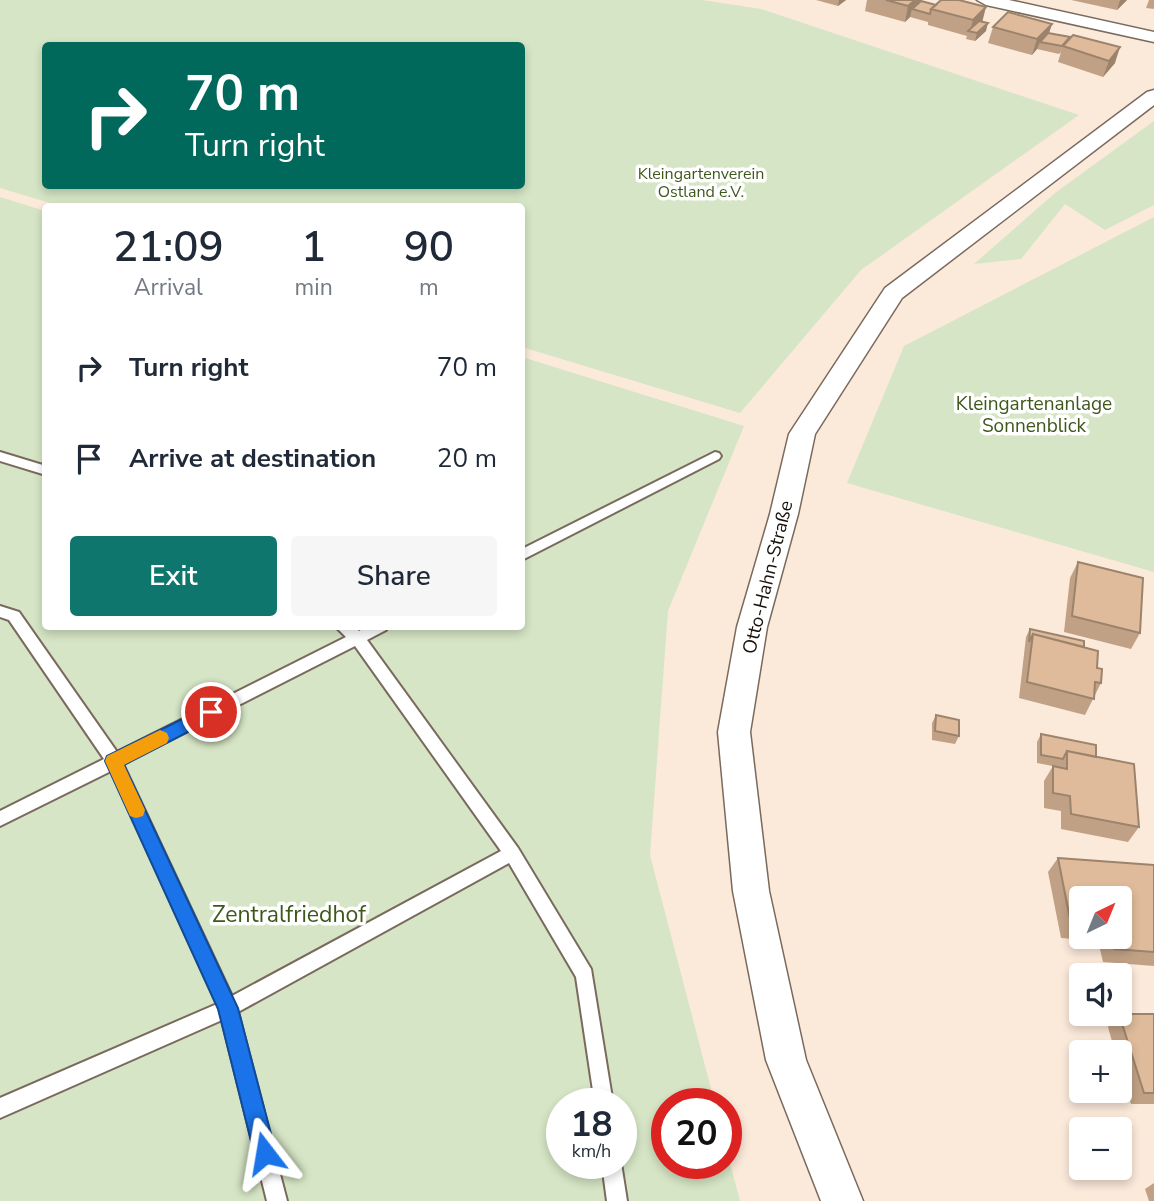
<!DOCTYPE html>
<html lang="en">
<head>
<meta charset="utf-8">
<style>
  :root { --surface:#fff; --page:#f6f6f7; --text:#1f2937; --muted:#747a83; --accent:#0f766e }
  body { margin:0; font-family:"Nunito Sans",sans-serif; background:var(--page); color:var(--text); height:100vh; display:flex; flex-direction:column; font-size:26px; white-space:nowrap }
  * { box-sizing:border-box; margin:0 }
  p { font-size:23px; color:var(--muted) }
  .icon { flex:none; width:38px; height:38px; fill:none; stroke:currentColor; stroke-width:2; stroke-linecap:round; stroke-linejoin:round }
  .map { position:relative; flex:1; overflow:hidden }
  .sheet { position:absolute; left:42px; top:203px; width:483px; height:427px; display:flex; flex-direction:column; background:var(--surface); border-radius:7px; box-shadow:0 4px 10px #0003 }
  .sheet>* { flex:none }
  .guide { position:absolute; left:42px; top:42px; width:483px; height:147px; border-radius:7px; box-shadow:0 4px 10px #0003; background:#00695c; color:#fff; overflow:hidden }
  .needle { width:46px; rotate:43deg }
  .controls { position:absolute; left:1069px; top:886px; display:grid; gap:14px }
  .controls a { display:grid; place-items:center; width:63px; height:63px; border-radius:7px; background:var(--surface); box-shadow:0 4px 10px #0003; font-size:35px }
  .speed { position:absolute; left:546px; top:1088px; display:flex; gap:14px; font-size:35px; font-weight:700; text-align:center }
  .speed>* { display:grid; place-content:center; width:91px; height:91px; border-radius:50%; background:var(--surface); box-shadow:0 4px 10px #0003; line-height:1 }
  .speed small { font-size:18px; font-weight:400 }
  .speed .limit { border:10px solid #d22; background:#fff; color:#111 }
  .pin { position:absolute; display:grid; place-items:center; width:60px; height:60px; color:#fff; margin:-30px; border:4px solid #fff; border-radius:50%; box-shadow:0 2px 7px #0007 }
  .me { position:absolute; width:77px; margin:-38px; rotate:346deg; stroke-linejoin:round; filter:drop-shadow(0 0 5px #0008) }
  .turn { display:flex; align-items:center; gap:24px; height:147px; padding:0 28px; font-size:32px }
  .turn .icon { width:91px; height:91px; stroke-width:2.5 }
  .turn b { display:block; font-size:49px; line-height:60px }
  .eta { display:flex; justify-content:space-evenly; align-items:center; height:119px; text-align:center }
  .eta b { font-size:42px; font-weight:600; line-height:49px }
  .action { display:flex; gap:14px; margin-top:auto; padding:14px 28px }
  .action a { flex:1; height:80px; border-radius:7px; background:var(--accent); color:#fff; font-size:28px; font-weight:600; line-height:80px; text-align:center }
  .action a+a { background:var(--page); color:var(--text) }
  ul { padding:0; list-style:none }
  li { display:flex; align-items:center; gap:21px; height:91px; padding:0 28px }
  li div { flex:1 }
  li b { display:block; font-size:26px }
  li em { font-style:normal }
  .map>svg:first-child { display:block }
</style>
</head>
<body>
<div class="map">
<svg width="1154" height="1201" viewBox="0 0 1154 1201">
  <rect width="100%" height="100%" fill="#fbe9da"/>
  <path fill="#d6e5c5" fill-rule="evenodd" d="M0,0H702L761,9L1079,115L861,270L740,413L522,347V206H60L0,188ZM46,46H522V186H46Z
    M1154,121V205L1105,230L1065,204L1021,259L974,264L1055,193Z
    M0,197L45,211L46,626H522V357L744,426L668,611L650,855L715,1104H667V1164H726V1148L740,1201H0ZM562,1104H621V1164H562Z
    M1154,217V572L847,483L904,346Z"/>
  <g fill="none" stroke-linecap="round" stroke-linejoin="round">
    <g stroke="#7a6a5d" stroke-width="4">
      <path id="lane" d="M0,452L46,466V475L0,461Z
        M715,452L719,453L721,456L719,459L522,560V549Z
        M0,606L19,612L117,752L346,637L335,626H353L359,631L367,626H388L386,630L367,640L518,848L591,969L613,1104H595L576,977L509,863L238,1012L287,1201H267L222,1020L0,1118V1098L217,1004L111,771L0,826V811L104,759L9,620L0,617ZM355,646L501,851L232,996L123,764Z
        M621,1163L627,1201H607L602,1164Z"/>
    </g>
    <g stroke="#7a6a5d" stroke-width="3">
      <path id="street" d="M977,0H1009L1154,32V42L986,5Z
        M1154,90V105L902,298L815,434L798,514L767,627L750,732L769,891L806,1060L863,1201H821L766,1060L733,891L718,732L737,627L770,514L789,434L885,288L1147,92Z"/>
    </g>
    <use href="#lane" fill="#fff" fill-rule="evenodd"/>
    <use href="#street" fill="#fff" fill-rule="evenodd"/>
  </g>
  <path fill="#c0a185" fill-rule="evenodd" d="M816,0H846L838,6Z
    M867,0H921V1L983,22L986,31L975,41L966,39L967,36L928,25V22L910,17L905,22L865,11Z
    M1071,0H1127L1117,10Z
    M1149,0H1154V9L1146,8Z
    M1052,24L1049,33L1115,63L1103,77L1058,62L1061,52L1059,54L1037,49L1032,55L988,43L993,27Z
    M1078,562L1140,633L1131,649L1064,632L1070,578Z
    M1030,629L1084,647L1097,668L1101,683L1085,715L1019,698L1026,637Z
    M936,715L959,736L955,744L932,740V723Z
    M1041,734L1096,757L1139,827L1128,842L1061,829V811L1044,808V781L1053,766L1058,767L1037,763V742Z
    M1058,858L1154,865V966L1103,962L1098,941L1061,938L1048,872ZM1082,898L1120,936H1082Z
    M1119,1014H1154V1104H1131L1120,1068V1052H1115L1108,1027Z
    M1154,1183V1201H1149L1145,1189Z"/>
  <path fill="#9c836c" d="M839,0H846L838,6Z
    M915,0H921L919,9H912L910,17L905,22L908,6Z
    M1120,0H1127L1117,10Z
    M986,7L982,23L970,31L973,20Z
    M988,23L986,31L975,41L977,33Z
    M1052,24L1047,39L1040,42L1037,49L1032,55L1037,39Z
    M1120,47L1115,63L1103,77L1109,61Z"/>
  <path fill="#dfbb9b" stroke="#9c836c" stroke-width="2" d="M886,0H915L908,6Z
    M941,0H959L986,7L973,20L931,9Z
    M921,1L936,5L931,9L930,14L912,9Z
    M1008,12L1052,24L1037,39L993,27Z
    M979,21L988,23L977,33L968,31Z
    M1048,33L1070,37L1062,46L1040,42Z
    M1073,35L1120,47L1109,61L1063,46Z
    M1078,562L1143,578L1140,633L1072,616Z
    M1030,629L1084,641V647L1033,634L1029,642Z
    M1033,634L1098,651L1097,668L1102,669L1101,683L1095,682L1094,699L1027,682Z
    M936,715L959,720V736L935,731Z
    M1041,734L1096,745V757L1067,751L1063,759L1041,755Z
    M1067,751L1134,764L1139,827L1071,814L1070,796L1053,793V766L1067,769Z
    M1058,858L1154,865V952L1114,949L1111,936H1120V898H1082V925L1071,924Z
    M1119,1014H1154V1093H1144Z"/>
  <path fill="#1a73e8" stroke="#114b97" stroke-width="2" d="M211,705L220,712L217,717L124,765L238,1008L276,1153L273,1161L265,1164L257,1161L254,1153L218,1009L105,761L107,756Z"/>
  <path fill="#f59e0b" d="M160,730L167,733L169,738L167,743L124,765L145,810L143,816L136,818L130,816L105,761L107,756Z"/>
  <g text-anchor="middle" stroke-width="7" stroke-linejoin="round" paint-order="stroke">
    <g font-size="16" fill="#3f571b" stroke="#fff">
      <text x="701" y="179">Kleingartenverein<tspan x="701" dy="18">Ostland e.V.</tspan></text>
    </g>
    <g font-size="19" fill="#3f571b" stroke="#fff">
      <text x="1034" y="410">Kleingartenanlage<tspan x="1034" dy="22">Sonnenblick</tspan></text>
    </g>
    <g font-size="19" fill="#18120d" stroke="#fff">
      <text transform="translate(767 577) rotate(-76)" y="7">Otto-Hahn-Straße</text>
    </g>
    <g font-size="23" fill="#3f571b" stroke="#fff">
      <text x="289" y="922">Zentralfriedhof</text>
    </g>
  </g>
</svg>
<div class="controls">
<a><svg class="needle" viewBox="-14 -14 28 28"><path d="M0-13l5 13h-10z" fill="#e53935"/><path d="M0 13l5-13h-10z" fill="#747a83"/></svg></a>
<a><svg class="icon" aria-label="sound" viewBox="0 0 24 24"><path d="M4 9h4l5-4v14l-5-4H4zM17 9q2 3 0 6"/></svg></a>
<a>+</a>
<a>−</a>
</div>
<div class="speed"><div>18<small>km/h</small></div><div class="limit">20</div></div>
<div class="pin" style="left:211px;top:712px;background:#d93025"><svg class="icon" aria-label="arrive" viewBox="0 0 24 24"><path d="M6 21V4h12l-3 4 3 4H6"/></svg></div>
<svg class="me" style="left:265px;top:1153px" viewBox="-20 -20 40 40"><path d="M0-17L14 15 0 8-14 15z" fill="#1a73e8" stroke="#fff" stroke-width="4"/></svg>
<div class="guide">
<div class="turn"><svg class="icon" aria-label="right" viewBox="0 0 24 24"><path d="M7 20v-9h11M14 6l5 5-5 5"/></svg><div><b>70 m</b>Turn right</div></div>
</div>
<section class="sheet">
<div class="eta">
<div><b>21:09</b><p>Arrival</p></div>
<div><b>1</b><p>min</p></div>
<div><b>90</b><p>m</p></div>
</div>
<ul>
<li><svg class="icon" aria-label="right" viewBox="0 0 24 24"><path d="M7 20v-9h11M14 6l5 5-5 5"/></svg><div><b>Turn right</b></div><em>70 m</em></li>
<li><svg class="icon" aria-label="arrive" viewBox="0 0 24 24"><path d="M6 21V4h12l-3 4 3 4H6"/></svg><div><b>Arrive at destination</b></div><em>20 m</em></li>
</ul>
<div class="action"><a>Exit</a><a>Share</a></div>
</section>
</div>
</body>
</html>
